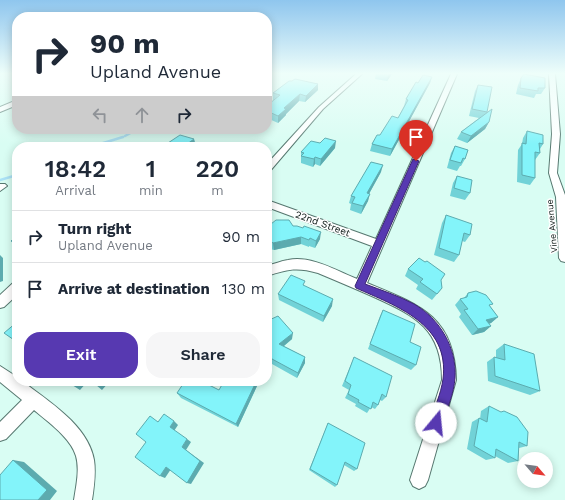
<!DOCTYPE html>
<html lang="en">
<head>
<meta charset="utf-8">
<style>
  :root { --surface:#fff; --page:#f6f6f7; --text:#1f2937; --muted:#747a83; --line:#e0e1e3; --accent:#5739b1 }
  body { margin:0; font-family:"Work Sans",sans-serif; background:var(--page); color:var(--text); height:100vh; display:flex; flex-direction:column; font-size:15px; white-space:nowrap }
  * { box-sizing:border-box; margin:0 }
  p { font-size:13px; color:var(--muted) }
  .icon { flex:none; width:22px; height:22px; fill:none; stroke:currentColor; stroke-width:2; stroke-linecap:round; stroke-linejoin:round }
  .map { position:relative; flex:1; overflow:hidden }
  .details { position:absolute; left:12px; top:142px; width:260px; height:244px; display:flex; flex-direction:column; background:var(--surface); border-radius:16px; box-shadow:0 2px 10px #0003 }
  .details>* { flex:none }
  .banner { position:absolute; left:12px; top:12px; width:260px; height:122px; border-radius:16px; box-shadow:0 2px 10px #0003; background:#fff; color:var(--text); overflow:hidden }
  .needle { width:26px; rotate:118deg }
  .tools { position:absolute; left:517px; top:452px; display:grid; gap:8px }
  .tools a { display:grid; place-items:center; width:36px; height:36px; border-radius:50%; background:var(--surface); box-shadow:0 2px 10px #0003; font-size:20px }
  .pin { position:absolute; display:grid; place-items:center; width:34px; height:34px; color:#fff; margin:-41px -17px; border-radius:50% 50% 50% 0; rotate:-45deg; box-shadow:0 0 4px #0007 }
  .pin .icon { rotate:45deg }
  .me { position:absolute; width:44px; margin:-22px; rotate:17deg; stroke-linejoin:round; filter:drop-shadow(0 0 3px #0008) }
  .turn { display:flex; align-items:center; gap:14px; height:84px; padding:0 12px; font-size:18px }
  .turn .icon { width:52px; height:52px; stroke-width:2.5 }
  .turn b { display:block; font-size:28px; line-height:34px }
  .lanes { display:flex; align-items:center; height:38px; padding:0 12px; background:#0003; justify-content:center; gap:20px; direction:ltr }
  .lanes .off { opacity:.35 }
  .eta { display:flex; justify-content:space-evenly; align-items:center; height:68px; text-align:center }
  .eta b { font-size:24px; font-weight:600; line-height:28px }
  .action { display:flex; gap:8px; margin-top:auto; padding:8px 12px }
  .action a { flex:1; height:46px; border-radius:16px; background:var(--accent); color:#fff; font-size:16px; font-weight:600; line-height:46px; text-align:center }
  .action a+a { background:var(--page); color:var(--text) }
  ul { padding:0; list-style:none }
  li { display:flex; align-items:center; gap:12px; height:52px; padding:0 12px; border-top:1px solid var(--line) }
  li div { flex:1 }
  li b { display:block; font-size:15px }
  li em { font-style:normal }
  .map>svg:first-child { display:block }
</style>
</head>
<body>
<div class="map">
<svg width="565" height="500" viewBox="0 0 565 500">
  <rect width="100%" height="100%" fill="#d9fdf3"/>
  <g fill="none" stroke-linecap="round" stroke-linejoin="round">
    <path stroke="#abe2f6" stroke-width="2.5" d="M125,136L138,129
      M90,147L123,137
      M0,180L17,175"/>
    <g stroke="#577870" stroke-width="2">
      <path id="minor" d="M356,74H362L323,109L270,171L267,172V164L319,107Z
        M451,74H457L367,283C418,304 455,316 456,380L428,480L425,486L419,489L413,486L410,480L442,380C442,329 416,316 374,297C356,289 337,281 318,273C297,267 288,269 267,276V266C274,264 281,261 288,260C311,255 337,271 357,279L372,246L267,207V200L376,239Z
        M549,74H555L560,134L557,173L565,195V262L561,261L559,258L556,197L549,173L552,134Z
        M17,100V105L0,112V107Z
        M0,184H5L7,186L0,191Z
        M17,282V295L4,307L0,308V295L13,283Z
        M0,366L17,377V381H22C48,401 88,425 94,460C96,473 94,487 92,500H74C76,486 80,470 76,456C71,438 48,422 34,410L6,439L0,441V422L22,400L0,382Z"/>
    </g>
    <use href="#minor" fill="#fff" fill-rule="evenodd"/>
  </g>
  <path fill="#71d2d7" d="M376,74H392L387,81L375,79Z
    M432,77L430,83L390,156L370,151L372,144L398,118L404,106L406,99L418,83Z
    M521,78L545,88L541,94H536L534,98L516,94L518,85Z
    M292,81L318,84V90L305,102L299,101L286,114V115L278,123L267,118V104H269L274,100H273V93Z
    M478,85L487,112L489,122L485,129L467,143L457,139L461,132L479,118L469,116L475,91Z
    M527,131L543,144L540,149V153L535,160V178L530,185L517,182L518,150L522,144L523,138Z
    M194,139L196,147H169L168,143Z
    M455,146L465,159L461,166H460L457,171L447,168L451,153Z
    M335,148L320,166L315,164L313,167L301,163V152Z
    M381,172L369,194L368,201L361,214L350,210L351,204L349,203L351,196Z
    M457,176L470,193L465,200L450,196L453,183Z
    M17,186V195L12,189Z
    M446,215L470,235L465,242L462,241L459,255L454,262L434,255L442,223Z
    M271,224L293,226L320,239L315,248L309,246V247L301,244L274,250L270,249L267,239V225Z
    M17,236V247L11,241Z
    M408,269L441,281L442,288L432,300L416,289L418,285L405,276Z
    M304,286L332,306L323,322L279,300L278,294Z
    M468,293L490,306L498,317L491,323L489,324L491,326L484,332L472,335L459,317L461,314L455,305L460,299L464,298Z
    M383,310L410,342L416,365L411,370L368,349L380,316Z
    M267,321L292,339L284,346L305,357V363L297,378L272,364L268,357H267Z
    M504,344L540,391L530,395L488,381L487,362L494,357L496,358V350Z
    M352,362L386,397L382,401L380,400L378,405L375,409L371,407L367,413L355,406L356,404L345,398L349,390L342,386Z
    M257,386L238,427L181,398L177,393L219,390Z
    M489,406L527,446L519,448L518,461L508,463L495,456V458L486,460L467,449L472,422L479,418L480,419L481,411Z
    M328,423L357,469L354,471L344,465L337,485L335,487L309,470Z"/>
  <path fill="#5cabaf" d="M389,74H392L387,81L388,75Z
    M432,77L430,83L390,156L392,149Z
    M318,84V90L305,102L306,96Z
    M300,94L299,101L286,114V115L278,123V116L284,108Z
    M489,122L485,129L467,143L471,136Z
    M182,129H212L211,130L183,134Z
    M194,139L196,147H183Z
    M336,141L335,148L320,166L321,159Z
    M315,157V164L313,167L314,159Z
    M383,165L381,172L365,201L367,193Z
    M370,194L368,201L361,214L363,206Z
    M321,232L320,239L315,248L316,241Z
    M301,237V244L274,250L273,243Z
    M0,255L3,258V281L0,282Z
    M333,299L332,306L323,322L324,316Z
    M498,317L491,323L480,326L486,320Z
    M491,326L484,332L472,335L478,329Z
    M293,333L292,339L279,350V344Z
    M305,357V363L297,378L298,373Z
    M76,381H88L80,390L72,385Z
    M99,381H110L102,390L96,385Z
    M256,382L257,386L238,427L236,424Z
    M174,421L178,425L174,431L170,427Z
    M187,439L191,442L186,450L204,463L191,484L187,483L182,447Z
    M13,460L24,462L57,491L50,500H38Z
    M166,467L171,469L165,478L160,476Z"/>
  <path fill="#83f4fa" stroke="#5cabaf" d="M524,74L545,78V88H538V91L520,88L521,78Z
    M423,75L432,77L392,149L372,144L377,135H380L392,116L398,118L408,100L406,99L416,82L418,83Z
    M295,79L318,84L306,96L300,94L284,108L286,109L278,116L267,111V104H269L280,95L273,93L289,81H292Z
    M478,85L492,87L487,112L472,109Z
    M492,109L489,122L471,136L461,132Z
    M527,131L543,135V144L539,143L540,153L535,152V178L522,175V143L526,144Z
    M180,135L194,139L183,147H178L168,143Z
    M325,138L336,141L321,159L315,157L314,159L301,156L304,153L301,152L311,141L320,143Z
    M455,146L468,150L465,159L463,158L461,163L450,160Z
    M371,162L383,165L367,193L370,194L363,206L352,203L355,197L351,196Z
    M457,176L472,180L470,193L454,188Z
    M17,186V191L12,189Z
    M446,215L472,224L470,235L464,233L459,255L439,248Z
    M276,220H289L293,226H297L303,228L304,226L321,232L316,241L310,238L309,240L301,237L273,243L270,241L267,233V225L271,224Z
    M17,236V244L11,241Z
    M419,258L425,262L427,261L445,274L441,280L442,288L437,294L420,282L423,279L408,269Z
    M291,275L305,281L303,285L333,299L324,316L278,294Z
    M476,291L486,295L493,304L489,305L498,317L486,320L491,326L478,329L464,310L468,309L460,299L467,297L468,293Z
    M383,310L415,324L410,342L421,347L416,365L370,344Z
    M278,316L293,333L279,344L305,357L298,373L272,359L267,352V321Z
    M17,322V342L4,333Z
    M504,344L534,354L540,391L495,376L494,357L505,360Z
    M354,357L392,376L386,397L382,394L378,405L373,402L371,409L358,402L359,400L348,394L351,385L345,381Z
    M66,381H76L72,385Z
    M89,381H99L96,385Z
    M185,381H201L219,390L224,381H255L256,382L236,424L177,393Z
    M489,406L501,412L504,411L517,417L528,432L527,446L519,442L518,461L496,449L495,458L474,446L479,418L487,422Z
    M164,414L174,421L170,427L187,439L182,447L200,461L187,483L166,467L160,476L135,457L146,442L136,434L150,416L158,422Z
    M328,423L365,443L357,469L345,462L337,485L310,469Z
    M13,460L47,490L38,500H0V475Z"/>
  <linearGradient id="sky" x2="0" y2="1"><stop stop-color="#8fc6ee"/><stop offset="0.51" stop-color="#eefefa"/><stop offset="1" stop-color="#eefefa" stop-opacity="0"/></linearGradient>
  <rect width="565" height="144" fill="url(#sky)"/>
  <path fill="#5739b1" stroke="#392573" d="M413,159L419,161L365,284C381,290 399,296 414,304C440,319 457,348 455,378C454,393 447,409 443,423L441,428L436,429L431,428L429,423C434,409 441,394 443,379C450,324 396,306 356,288L355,286Z"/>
  <g text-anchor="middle" stroke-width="3" stroke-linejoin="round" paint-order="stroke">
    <g font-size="9" fill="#081512" stroke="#fff">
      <text transform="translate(552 226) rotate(-95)" y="3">Vine Avenue</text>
    </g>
    <g font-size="10" fill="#081512" stroke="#fff">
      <text transform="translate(323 223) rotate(20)" y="4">22nd Street</text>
    </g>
  </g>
</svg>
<div class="tools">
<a><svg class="needle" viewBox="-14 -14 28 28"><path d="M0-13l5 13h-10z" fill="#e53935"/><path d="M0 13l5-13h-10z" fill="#747a83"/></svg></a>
</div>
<div class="pin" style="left:416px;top:161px;background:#d93025"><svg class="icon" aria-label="arrive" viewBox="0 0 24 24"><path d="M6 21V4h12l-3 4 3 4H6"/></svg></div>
<svg class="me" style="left:436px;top:423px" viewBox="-20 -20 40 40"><circle r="19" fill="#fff"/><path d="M0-13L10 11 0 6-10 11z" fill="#5739b1"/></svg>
<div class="banner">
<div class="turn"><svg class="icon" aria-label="right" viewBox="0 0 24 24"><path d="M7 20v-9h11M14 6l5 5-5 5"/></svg><div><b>90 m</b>Upland Avenue</div></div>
<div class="lanes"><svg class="icon off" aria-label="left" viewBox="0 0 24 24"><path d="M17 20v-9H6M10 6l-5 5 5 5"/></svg><svg class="icon off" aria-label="ahead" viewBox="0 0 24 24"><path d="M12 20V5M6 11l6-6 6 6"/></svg><svg class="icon" aria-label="right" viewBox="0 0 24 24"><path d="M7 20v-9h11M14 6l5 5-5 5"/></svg></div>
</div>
<section class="details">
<div class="eta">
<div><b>18:42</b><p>Arrival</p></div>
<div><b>1</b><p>min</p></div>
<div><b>220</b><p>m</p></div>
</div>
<ul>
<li><svg class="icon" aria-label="right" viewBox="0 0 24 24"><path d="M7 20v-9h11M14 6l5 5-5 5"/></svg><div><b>Turn right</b><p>Upland Avenue</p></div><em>90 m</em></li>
<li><svg class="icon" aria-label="arrive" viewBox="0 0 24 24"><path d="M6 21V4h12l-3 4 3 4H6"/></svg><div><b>Arrive at destination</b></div><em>130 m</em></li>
</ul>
<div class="action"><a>Exit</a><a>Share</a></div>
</section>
</div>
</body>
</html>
